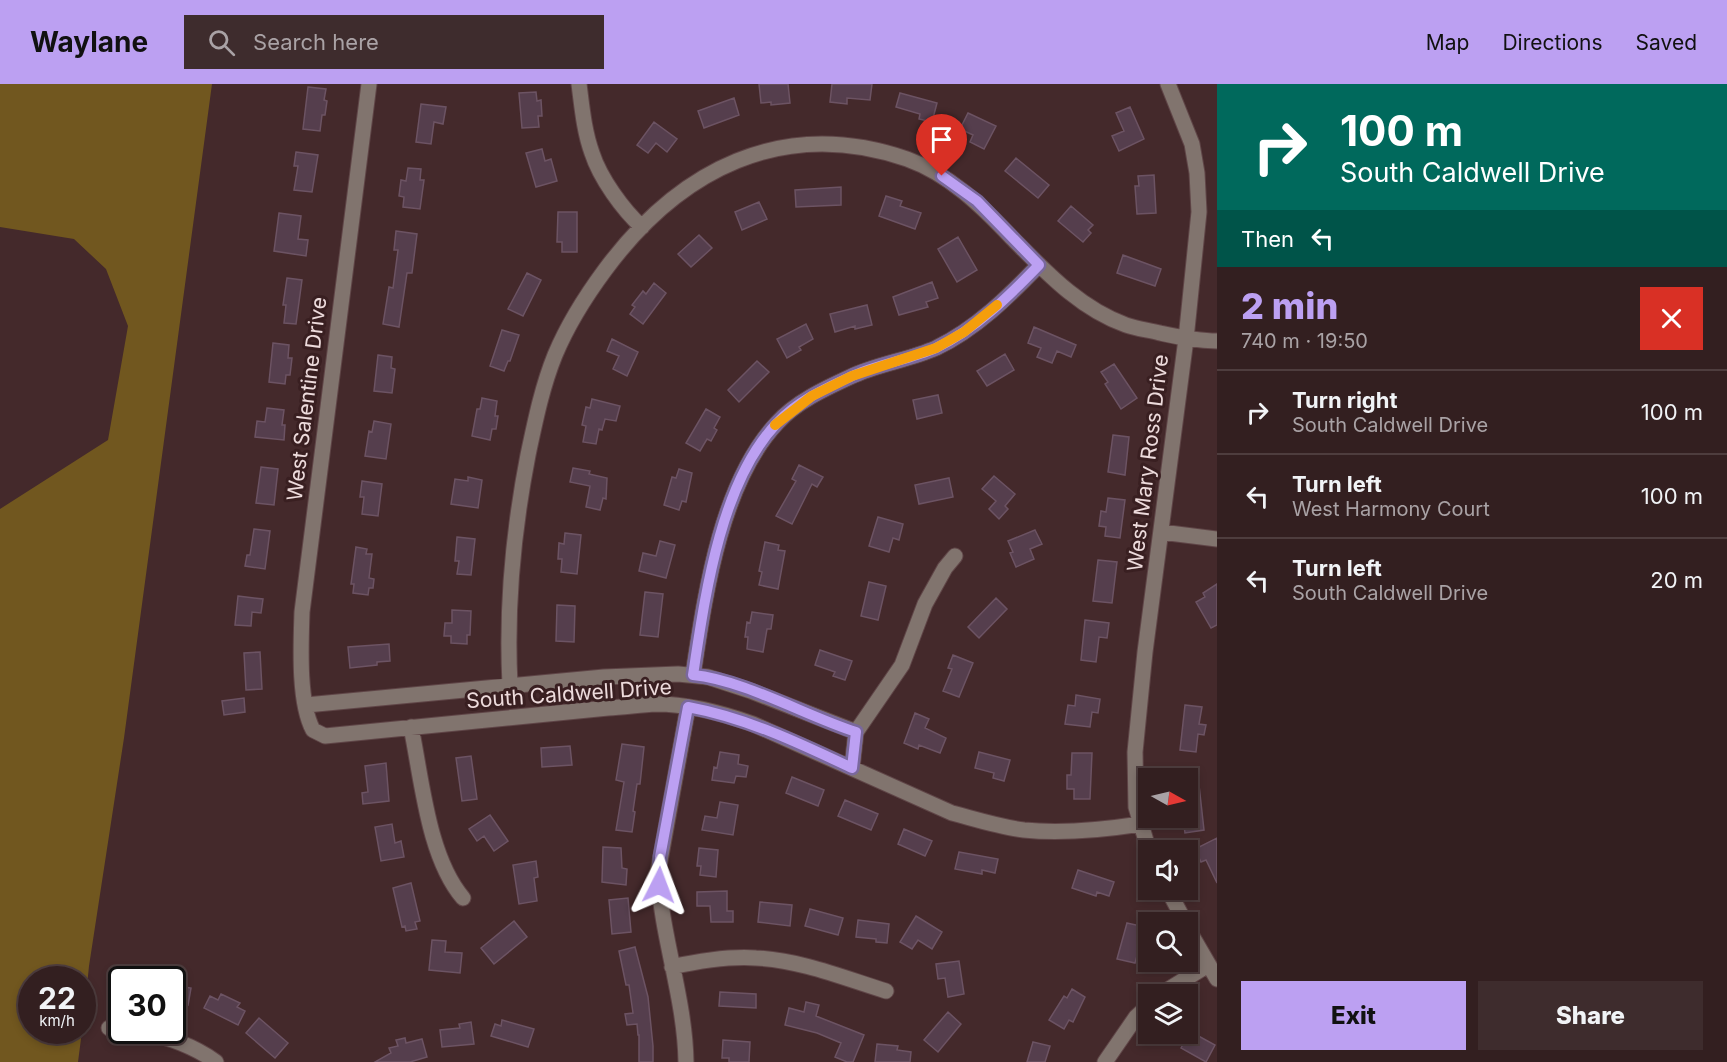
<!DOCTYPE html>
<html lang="en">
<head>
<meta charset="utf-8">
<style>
  :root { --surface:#331f20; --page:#3e2c2d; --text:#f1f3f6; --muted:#a9a2a5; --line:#4e3d3e; --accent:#bca0f2 }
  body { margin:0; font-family:Inter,sans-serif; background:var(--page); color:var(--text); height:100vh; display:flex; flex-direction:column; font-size:22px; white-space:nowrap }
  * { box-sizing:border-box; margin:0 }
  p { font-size:20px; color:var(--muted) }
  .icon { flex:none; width:33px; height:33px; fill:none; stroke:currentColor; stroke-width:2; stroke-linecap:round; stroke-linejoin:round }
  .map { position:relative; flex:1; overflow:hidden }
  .sheet { display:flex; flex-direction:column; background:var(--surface); width:510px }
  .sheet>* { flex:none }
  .top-card { background:#00695c; color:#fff; overflow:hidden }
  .needle { width:39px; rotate:98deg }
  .buttons { position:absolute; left:1138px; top:684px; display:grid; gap:12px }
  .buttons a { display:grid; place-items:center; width:60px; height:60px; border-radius:0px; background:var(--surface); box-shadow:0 3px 9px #0003,0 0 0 2px var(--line); font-size:30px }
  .speed { position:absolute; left:18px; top:882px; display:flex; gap:12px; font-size:30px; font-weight:700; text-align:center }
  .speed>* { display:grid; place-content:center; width:78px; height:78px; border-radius:50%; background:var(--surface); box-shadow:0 3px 9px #0003,0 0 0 2px var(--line); line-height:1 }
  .speed small { font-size:15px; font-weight:400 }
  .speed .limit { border:3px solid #111; border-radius:9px; background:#fff; color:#111 }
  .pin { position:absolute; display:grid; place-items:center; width:51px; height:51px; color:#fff; margin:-62px -26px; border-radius:50% 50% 50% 0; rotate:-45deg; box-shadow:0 0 6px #0007 }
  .pin .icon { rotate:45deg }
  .me { position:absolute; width:66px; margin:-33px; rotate:3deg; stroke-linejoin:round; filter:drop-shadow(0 0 4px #0008) }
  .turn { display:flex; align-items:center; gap:21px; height:126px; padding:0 24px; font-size:27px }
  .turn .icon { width:78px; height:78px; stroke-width:2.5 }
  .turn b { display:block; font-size:42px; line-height:51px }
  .then { display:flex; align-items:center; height:57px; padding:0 24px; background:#0003; gap:12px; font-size:22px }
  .round { display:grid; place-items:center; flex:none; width:63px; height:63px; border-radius:0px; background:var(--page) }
  .head { display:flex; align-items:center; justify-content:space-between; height:102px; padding:0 24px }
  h1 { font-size:36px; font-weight:800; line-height:45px; color:var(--accent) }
  .primary-button { display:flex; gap:12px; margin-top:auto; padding:12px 24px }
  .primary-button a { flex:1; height:69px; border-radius:0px; background:var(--accent); color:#111; font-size:24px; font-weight:800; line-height:69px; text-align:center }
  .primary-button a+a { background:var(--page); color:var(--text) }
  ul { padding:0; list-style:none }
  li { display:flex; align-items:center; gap:18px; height:84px; padding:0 24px; border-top:2px solid var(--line) }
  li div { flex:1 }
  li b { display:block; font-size:22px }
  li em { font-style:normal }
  header { display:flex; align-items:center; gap:36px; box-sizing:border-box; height:84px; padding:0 30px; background:var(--accent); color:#111 }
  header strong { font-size:28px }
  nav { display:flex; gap:33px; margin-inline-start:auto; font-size:21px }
  .search { width:420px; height:54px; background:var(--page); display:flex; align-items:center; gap:15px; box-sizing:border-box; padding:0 21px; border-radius:0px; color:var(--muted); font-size:22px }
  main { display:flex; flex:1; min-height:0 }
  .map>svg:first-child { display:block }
</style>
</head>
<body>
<header>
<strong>Waylane</strong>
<div class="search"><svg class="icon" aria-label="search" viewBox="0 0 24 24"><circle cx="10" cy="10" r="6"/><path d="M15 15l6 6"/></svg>Search here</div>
<nav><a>Map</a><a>Directions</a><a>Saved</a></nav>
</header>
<main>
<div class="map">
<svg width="1217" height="978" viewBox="0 0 1217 978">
  <rect width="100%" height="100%" fill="#44292b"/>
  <path fill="#71571f" d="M0,0H212L124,654L89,882L83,941L82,896H32V946L82,947L78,978H0V425L108,356L128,242L106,185L74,155L0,143Z"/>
  <path fill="#553e4d" stroke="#6c5363" stroke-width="1.5" d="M759,0H788L790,19L771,21V18L761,19Z
    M832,0H872L870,16L847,14V20L830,18Z
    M308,3L326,5L324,16L327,17L325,31H322L320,47L303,45Z
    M536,8L537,17L541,16L542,32H538L539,43L522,44L519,9Z
    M900,9L937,19L932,38L919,35L920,30L896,23Z
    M734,14L739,31L704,44L698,27Z
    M421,20L446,23L443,40L434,38L431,60L416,58Z
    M1130,23L1144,55L1119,67L1112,52L1124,47L1116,29Z
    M968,29L996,42L984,65L970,58L973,51L960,45Z
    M654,38L677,55L667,68L656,59L648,69L637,61Z
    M542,65L545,77L551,75L557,97L536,103L526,69Z
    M296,68L318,71L312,108L294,106L298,82H294Z
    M1016,74L1049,101L1038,114L1005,87Z
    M408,84L421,85L420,96H424L420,125L403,123L404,113L399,112L401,96L406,97Z
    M1154,91L1156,129L1137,130L1135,102H1139L1138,92Z
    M841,103V121L796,123L795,106Z
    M886,112L902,117L900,122L921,129L915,145L879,132Z
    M759,118L767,135L742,146L735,128Z
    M1071,122L1093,141L1088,146L1091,149L1083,158L1058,137Z
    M558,128H577V168H562V158H557Z
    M279,129L301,132L298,155L308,156L306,172L274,167Z
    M396,147L417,150L412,189H407L399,243L383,240L389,203L393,204L398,166H394Z
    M699,151L712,164L691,183L678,170Z
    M958,153L977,186L957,198L938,165Z
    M1123,171L1161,185L1155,202L1117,189Z
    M527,189L541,196L523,232L508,225Z
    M287,194L302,196L296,240L284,239L286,221H283Z
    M932,198L938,214L926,218L928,223L899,231L893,213Z
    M654,199L666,209L643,240L630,230L635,223L632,221L643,207L646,210Z
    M867,221L872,241L855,245V242L835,248L830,230Z
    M806,240L813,255L799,263L801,266L787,274L777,255Z
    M1034,243L1076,261L1071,273L1057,267L1052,279L1037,273L1041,264L1028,259Z
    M502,246L519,251L510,277H508L504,287L490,282Z
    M612,255L638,268L627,292L613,285L619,272L607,267Z
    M273,259L289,261L288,274H292L290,291H286L285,300L269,298Z
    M1005,270L1014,286L987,302L977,287Z
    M378,271L392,273L391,284L395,285L392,309L374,307Z
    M757,277L769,288L739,318L728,306Z
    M1114,280L1137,314L1121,325L1105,300L1108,298L1101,288Z
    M938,311L942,329L917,335L913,316Z
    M482,314L497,317L495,332H498L496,345H492L490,356L472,352L477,325H480Z
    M592,315L620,322L616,337L605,335L602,346L599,345L596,360L583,358L586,342L582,341L586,323L590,324Z
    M267,324L284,326L282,341H285L284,356L255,353L257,337L265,338Z
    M706,325L720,333L714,344L717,346L711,357L707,355L700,367L686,359Z
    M374,337L391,340L386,375L365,372L369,347L372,348Z
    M1113,351L1129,353L1125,391L1108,388Z
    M799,381L823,393L817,403L812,400L792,440L776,432L796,397L792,395Z
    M261,383L278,385L274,421L256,419Z
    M573,384L590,387L589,390L607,394L606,415L603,414L600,426L586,423L590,402L570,398Z
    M679,385L692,389L686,418L682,417L679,426L664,421L672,393L676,394Z
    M994,392L1015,410L1005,422L1008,425L999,435L989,425L996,417L982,405Z
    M468,393L482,396L478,424L451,420L455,395L468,397Z
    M949,394L953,413L919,420L915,401Z
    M362,397L382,400L378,432L362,430L364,413H360Z
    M1108,414L1125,416L1120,454L1105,452L1106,443L1099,442L1101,427L1106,428Z
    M878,433L903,440L899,456L893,454L889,468L869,462Z
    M254,445L270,447L265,485L245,482L247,471H250Z
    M1035,446L1042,460L1030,465L1034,475L1016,483L1010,469L1013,468L1008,457Z
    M565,449L581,451L577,490L561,488L562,475H558L559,459L564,460Z
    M457,453L475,455L471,491L457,490L459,477H455Z
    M660,457L675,461L666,494L639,487L643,469L656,472Z
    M765,458L779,461L778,466L785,467L778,505L759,501L762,488L759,487Z
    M356,463L367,465L366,470H372L369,494L374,495L373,504H369L368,511L353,509L354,500H351Z
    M1098,476L1117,478L1112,519L1093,517Z
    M869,498L886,502L878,536L861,532Z
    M1217,500V541L1211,544L1196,518L1205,513L1203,509Z
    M645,508L663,510L658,553L640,551Z
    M238,512L263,515L261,529L252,528L251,542L235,541Z
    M996,514L1007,525L979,554L968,543Z
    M557,521L575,522L574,558L556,557Z
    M452,526L471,527L470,551H467V560L451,559V552H444L445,539H452Z
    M752,528L773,531L771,545H767L763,568L747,565L748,553H745L747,538L750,539Z
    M1085,536L1109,539L1107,554L1099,553L1096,578L1081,576Z
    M389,560L390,577L377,578V581L350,584L348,563Z
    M820,566L852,577L845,596L833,592L835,588L815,581Z
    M260,568L262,605L246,606L244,569Z
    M953,571L973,579L959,613L943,607L952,585L948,584Z
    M1076,611L1100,615L1098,629L1092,628L1090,643L1065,640L1068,621L1075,622Z
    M244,614L245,628L224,631L222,617Z
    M1185,621L1202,623L1199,640L1206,641L1204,651L1198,650L1196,668L1180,666Z
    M915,629L929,635L925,644L946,654L940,669L919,661L918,665L904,659Z
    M622,660L644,663L640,700H637L633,727L635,728L632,748L616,746L624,698L616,696Z
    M570,662L572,681L542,683L541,664Z
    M720,668L739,671L738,680L748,682L746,693L736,692L734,699L712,696L714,683L717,684Z
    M979,668L1010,676L1004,697L993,694L994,689L975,684Z
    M1072,669H1092L1090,715H1074V705H1067V691H1071Z
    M471,672L477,715L462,717L456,674Z
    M386,679L389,717L363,720L362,709L368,708L365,682Z
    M792,693L824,706L818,722L786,709Z
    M1199,701L1204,746L1185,749L1183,734H1188V703Z
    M845,716L878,730L871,746L838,732Z
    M720,718L738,721L733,751L702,746L705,732L717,734Z
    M490,731L508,757L494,767L484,752L477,757L469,745Z
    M392,740L395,759L401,757L404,773L381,777L375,743Z
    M904,745L932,757L925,772L898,760Z
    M1217,754V799L1206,776L1201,778L1195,765Z
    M603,763L621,764L622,784L627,785L626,801L602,798Z
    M699,764L718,766L716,793L700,791L701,782H697Z
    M959,768L998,775L995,789L982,786V790L955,785Z
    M536,777L538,793L534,794L537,817L519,820L513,781Z
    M1078,786L1114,798L1109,812L1097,808L1096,812L1072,804Z
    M411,799L420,837L415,838L417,845L406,847L405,842L402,843L393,804Z
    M727,807V827H733V838H711L710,822H697V808Z
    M628,814L631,848L612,850L609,816Z
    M760,818L792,821L790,842L758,838Z
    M810,825L843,834L838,851L805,842Z
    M916,832L942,848L932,865L918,856L912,865L900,858Z
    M858,836L889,840L887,859L876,858V855L856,853Z
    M514,837L527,853L494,880L481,864Z
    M1127,839L1145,843L1135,879L1117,875Z
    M432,856L446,857L445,868L462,869L460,889L429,886Z
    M635,863L648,913L653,962V978H639V951H638L637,940L627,941L625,930L633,929L629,901H626L619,867Z
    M959,877L964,910L948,913L945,894L938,895L936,880Z
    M172,901L191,904L188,921L172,918Z
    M1072,905L1085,913L1073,938L1069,936L1064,945L1049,936L1064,912L1067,914Z
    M720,908L756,910V924L719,922Z
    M221,910L240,919L237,923L245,927L238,941L204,924L210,912L218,916Z
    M806,918L819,921L816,932L864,951L853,978H847L835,973L841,959L817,949L785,941L789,924L804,928Z
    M948,928L961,940L938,968L924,956Z
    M259,934L288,959L275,974L246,949Z
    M502,936L534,945L528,963L491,952L495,940L501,942Z
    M471,938L474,960L442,963L440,946L460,944L459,940Z
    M1193,949L1215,961L1206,978L1181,964L1189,950Z
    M405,954L406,959L422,955L427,973L410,978H375L391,969L389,964L398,962L396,956Z
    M723,956L750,958L749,978H729V974H722Z
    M1033,958L1050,962L1045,978H1027Z
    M877,960L898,962L897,966L911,968L910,978H875Z"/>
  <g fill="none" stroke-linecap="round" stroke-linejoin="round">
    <g stroke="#5f4547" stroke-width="17">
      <path id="minor" d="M369,0L302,528C301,560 298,618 313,646L325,652L608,624C624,623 640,621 656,620C689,620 722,629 753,640L952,729C975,735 1000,743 1024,746C1063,750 1102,746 1141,740
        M579,0C582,23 584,47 592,69C600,94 623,126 642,143
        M1161,448L1217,455
        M693,591C705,512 720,400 777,339C796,318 824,305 850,293C877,280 909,276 936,264C976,245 1009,212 1039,181
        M510,601C506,524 513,448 528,371C535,338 542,303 555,271C568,240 585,213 605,186C679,86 782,32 907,75C949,90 982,122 1012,154C1045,187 1080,225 1126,241C1137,245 1149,246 1160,249C1179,253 1197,257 1217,257
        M306,621L604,593L678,590L708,593L751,607L856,648
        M411,643C422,696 428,773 463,814
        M852,684L856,648L902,581L925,520L945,484L955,472
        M1149,767L1136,723L1135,668L1145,568L1186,255L1199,128L1197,89L1192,60L1168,0
        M1168,806L1185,838
        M1188,845L1217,895
        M672,883C699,877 728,872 756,874C800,876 844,894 886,907
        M1161,910L1208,881
        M109,944L122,945
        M133,946C163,951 191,960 216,978
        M686,978C685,914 661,852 658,788L688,623
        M1105,978L1136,933L1149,921"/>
    </g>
    <use href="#minor" stroke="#81746e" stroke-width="15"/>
  </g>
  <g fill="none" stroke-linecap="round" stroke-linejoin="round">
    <g stroke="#7a689d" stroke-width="15">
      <path id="route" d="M659,801L660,773L688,623C747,634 799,659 852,684L856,648C806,632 744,596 693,591C705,512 720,399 777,339C796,318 824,305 850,293C877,280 909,276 936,264C976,245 1009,212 1039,181L977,117L942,92"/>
    </g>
    <use href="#route" stroke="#bca0f2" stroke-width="10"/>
    <path stroke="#f59e0b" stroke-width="10" d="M775,341L812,312L852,292L936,264L964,248L997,221"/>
  </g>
  <g text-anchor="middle" stroke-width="6" stroke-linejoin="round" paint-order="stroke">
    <g font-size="21" fill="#eddbdc" stroke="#391f21">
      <text transform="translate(307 315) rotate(-83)" y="7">West Salentine Drive</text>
      <text transform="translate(1148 379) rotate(-83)" y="7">West Mary Ross Drive</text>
      <text transform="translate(569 610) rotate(-4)" y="7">South Caldwell Drive</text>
    </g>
  </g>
</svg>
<div class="buttons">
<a><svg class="needle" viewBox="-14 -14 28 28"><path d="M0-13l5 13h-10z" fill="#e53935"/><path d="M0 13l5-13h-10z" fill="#a9a2a5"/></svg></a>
<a><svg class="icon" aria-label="sound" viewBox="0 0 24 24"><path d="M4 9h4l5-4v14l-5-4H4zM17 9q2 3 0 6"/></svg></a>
<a><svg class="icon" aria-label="search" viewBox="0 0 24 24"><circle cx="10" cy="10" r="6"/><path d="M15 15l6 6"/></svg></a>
<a><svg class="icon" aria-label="layers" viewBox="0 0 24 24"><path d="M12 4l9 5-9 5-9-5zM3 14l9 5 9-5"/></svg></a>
</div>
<div class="speed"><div>22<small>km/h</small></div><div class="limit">30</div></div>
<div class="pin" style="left:942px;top:92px;background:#d93025"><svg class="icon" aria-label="arrive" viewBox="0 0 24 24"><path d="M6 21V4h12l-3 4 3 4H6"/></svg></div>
<svg class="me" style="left:659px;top:801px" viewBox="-20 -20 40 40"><path d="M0-17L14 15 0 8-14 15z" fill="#bca0f2" stroke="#fff" stroke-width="4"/></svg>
</div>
<section class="sheet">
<div class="top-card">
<div class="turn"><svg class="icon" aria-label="right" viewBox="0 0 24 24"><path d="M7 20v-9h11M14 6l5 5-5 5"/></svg><div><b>100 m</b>South Caldwell Drive</div></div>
<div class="then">Then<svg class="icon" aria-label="left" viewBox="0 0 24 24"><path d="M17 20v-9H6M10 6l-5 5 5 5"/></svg></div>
</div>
<div class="head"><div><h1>2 min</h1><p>740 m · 19:50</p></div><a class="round" style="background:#d93025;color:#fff"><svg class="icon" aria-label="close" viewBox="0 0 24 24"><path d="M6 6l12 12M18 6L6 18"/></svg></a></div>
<ul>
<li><svg class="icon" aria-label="right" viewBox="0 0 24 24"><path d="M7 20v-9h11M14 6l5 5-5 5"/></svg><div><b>Turn right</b><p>South Caldwell Drive</p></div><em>100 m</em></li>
<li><svg class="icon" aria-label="left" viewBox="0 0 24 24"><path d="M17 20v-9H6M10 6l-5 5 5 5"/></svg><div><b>Turn left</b><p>West Harmony Court</p></div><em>100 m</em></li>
<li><svg class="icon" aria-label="left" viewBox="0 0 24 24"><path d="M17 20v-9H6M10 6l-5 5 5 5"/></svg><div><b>Turn left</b><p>South Caldwell Drive</p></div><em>20 m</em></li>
</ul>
<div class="primary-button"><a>Exit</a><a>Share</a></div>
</section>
</main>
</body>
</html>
